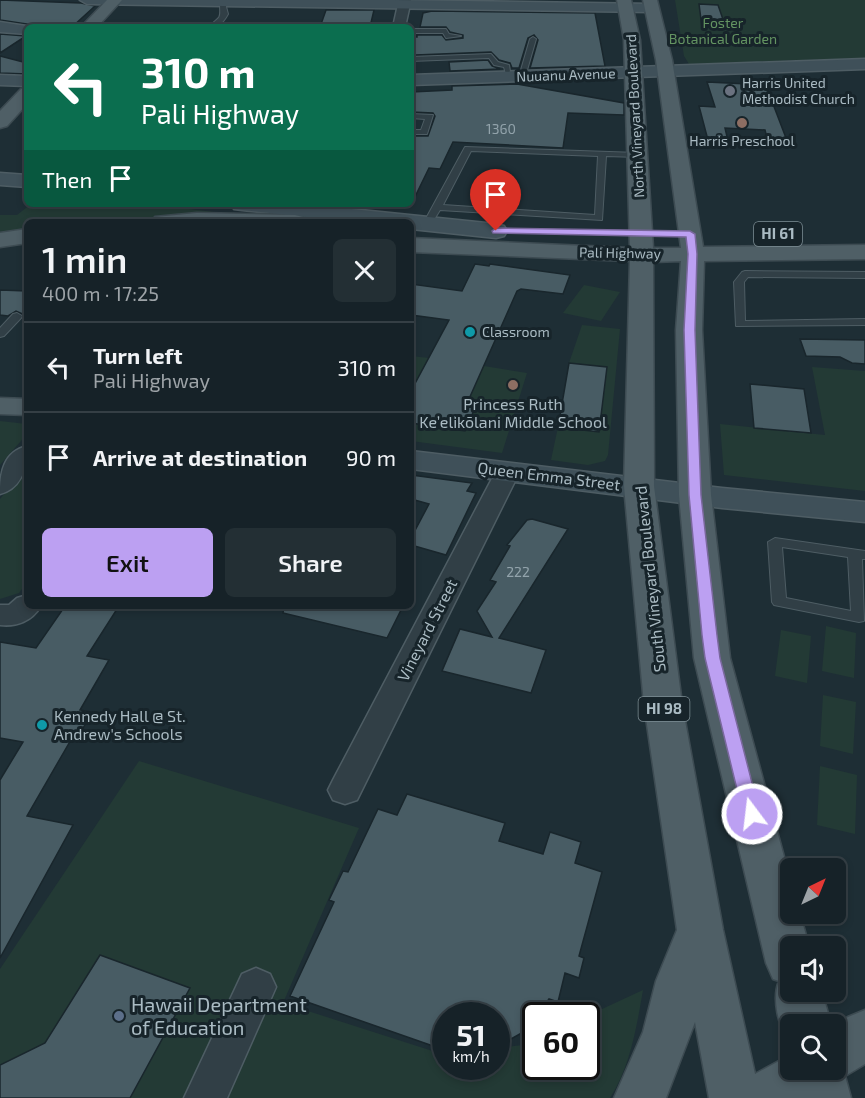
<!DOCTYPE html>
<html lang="en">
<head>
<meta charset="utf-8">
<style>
  :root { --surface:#162228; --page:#232f34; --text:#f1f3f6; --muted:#9ea4a8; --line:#353f45; --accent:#bca0f2 }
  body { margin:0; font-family:"Exo 2",sans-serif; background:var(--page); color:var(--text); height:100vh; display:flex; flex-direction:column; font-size:22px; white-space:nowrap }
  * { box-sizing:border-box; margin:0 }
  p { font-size:20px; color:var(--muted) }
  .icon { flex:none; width:33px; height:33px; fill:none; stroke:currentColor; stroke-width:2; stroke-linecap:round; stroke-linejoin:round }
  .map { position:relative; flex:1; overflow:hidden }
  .side { position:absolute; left:24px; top:219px; width:390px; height:390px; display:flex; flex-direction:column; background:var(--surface); border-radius:9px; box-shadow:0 3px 9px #0003,0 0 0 2px var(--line) }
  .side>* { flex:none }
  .banner { position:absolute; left:24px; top:24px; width:390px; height:183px; border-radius:9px; box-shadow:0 3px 9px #0003,0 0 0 2px var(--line); background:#0b6e4f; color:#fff; overflow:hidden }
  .needle { width:39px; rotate:43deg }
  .controls { position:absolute; left:780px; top:858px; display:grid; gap:12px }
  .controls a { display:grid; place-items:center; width:66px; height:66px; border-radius:9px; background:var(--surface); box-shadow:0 3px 9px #0003,0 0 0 2px var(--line); font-size:30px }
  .speed { position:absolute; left:432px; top:1002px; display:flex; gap:12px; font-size:30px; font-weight:700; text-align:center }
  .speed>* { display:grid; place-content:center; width:78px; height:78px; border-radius:50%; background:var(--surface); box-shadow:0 3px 9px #0003,0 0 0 2px var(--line); line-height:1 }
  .speed small { font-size:15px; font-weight:400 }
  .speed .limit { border:3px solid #111; border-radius:9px; background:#fff; color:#111 }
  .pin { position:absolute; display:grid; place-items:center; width:51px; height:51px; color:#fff; margin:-62px -26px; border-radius:50% 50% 50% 0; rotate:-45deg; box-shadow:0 0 6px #0007 }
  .pin .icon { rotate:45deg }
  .me { position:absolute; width:66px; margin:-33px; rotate:345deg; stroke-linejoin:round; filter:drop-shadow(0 0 4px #0008) }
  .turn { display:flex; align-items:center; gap:21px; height:126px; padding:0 18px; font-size:27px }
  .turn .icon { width:78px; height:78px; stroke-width:2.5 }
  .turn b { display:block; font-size:42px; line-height:51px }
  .then { display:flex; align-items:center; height:57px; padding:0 18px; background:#0003; gap:12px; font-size:22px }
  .round { display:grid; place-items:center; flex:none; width:63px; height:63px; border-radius:9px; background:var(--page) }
  .overview { display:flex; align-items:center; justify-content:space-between; height:102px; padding:0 18px }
  h1 { font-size:36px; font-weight:600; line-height:45px }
  .button { display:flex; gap:12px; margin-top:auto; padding:12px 18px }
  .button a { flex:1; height:69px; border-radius:9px; background:var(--accent); color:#111; font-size:24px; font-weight:600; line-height:69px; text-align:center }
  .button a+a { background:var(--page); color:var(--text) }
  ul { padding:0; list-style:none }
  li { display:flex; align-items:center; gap:18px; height:90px; padding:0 18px; border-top:2px solid var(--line) }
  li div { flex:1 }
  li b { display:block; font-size:22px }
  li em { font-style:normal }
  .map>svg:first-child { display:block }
</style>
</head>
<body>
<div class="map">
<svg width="865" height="1098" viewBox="0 0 865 1098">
  <rect width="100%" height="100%" fill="#1e2e35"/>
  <path fill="#233a35" d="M675,0H865V58L689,64L684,56Z
    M31,204H147L256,217C180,214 103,222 27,222V232L0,236V215H17Z
    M584,285L620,292L601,321L563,313Z
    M582,325L620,329L608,455L605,461L588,465L551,460L558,427L599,431L607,367L569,363Z
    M411,356L429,358L475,385L484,366L527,373L502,453L411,441Z
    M812,367L865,371V491L724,475L720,424L825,435Z
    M0,421L27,424V434L0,465Z
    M27,466V582L19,593L0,599V499Z
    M826,626L856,633L854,678L822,671Z
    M781,630L811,636L807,683L775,676Z
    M823,695L856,702L853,754L820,746Z
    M139,761L359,828L283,1003L445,1055L446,1066H496L497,1048L523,1045L535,1039L536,1066H586L587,1016L643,990C637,1025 630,1068 610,1098H0V969Z
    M820,766L857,775L855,834L817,825Z"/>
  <path fill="#485c64" stroke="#19262c" stroke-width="1.5" d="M0,0L81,3L95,6L72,27H35L33,25L0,20Z
    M699,4L718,5L726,28L702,27Z
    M326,10H374L370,27H320Z
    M432,11L595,13L605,66L530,68L538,40L534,35L528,38L519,68H512L510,63L499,60L491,52L415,55L412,37H417V35H442L446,40L463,38V35L450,32L446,27H420L423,13Z
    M0,34L26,36L0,53Z
    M0,56L27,63V74L0,73Z
    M488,60L492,66L500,69L450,71L449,62Z
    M707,82L748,84L755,99L751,88L765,83L786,138H767L765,130L725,128L729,145L709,144L699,106L715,107Z
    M517,84L624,103V115L568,113L563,148L453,142L440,169L429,168L411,205V136H428L435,116L433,113L411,112V92L452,90V86Z
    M475,264L489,266L490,264L570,275L563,294L521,289L517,291L469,399L478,401L465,431L411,423V391L449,320L411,315V284L462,291Z
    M0,290L27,291V316L16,311L8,316L0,315Z
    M800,339L865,340V364L852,363L840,357L806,356Z
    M569,363L607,367L599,432L558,427Z
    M750,384L804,389L811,433L754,428Z
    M411,475L472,483L467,491L476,493L446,555L411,545V538L429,504L411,499Z
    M532,519L568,529L499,638L546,650L531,693L442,671L460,629L492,637L477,611L496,582L490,580L510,546L507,545L527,520Z
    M65,606H119L87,656L109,660L80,710L92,712L77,739L72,738L27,816L73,825L0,958V780L23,742L0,738V642L36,648Z
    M284,606H403L387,638L283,613Z
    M407,794L505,823L499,841L543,854L550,832L581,842L575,863L602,872L579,956L584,958L579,978L565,973L558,1002L549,999L527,1030L511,1039L496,1043V1016H446V1038L437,1035L433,1046L290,996L334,902L329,900L343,871L348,872L378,809L397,815Z
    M100,955L190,988L130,1098H0V1065L45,1043Z"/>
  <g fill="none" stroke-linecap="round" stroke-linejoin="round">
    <g stroke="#4e5d64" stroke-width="2">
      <path id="lane" d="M220,2L225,3L228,14C223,23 219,27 208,27C223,15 220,19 220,2Z
        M411,29H446L449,34L461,36L446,38L443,33H412Z
        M533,37L536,39L527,70L528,76L525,78L522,76L521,70L530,39Z
        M491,54L498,62L509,65L511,78H507L504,67L494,65L489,58L411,61V57Z
        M411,114L433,115L427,134H411V130H421L425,119L411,118Z
        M465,147L638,153L642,155L638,157L606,156L602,220L440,210L430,226H424L423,224ZM471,151L598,156L595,215L443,205Z
        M745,271L865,272V278L748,277L744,282L745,321L865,319V325L736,326L734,282L742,272Z
        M17,313L22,316L21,318L4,336L0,337V328L13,314Z
        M775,538L865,551V559H862L864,621L859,622L774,605L772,602L768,542ZM782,547L848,557L851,611L786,598Z"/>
    </g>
    <g stroke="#4e5d64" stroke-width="3">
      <path id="street" d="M399,0H411L405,27H393Z
        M27,446C27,466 23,488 0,494C0,473 3,452 27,446Z
        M508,464L517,466L520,471L357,800L345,804L333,800L328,790L333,780L496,471L499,466Z
        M27,595V606H41C32,621 17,627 0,625V605H9L17,598Z
        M256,968L270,974L276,987L227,1098H184L242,974Z"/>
    </g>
    <g stroke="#4e5d64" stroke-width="3">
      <path id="secondary" d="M80,0H395L651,4L658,8L651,12L87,4Z
        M0,22L33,27H27V34L0,32Z
        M865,59V69L411,85V75Z
        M0,75L27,76V86L0,85Z
        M0,173L27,175V187L0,185Z
        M231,204H303L496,224L504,226L507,231L504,236L496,238L411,229V222H350L242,210L234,209Z
        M411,451L722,488L865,502V522L722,508L411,469Z"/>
    </g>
    <g stroke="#3d4b52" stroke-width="3">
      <path id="primary" d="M107,0H122L97,27H81Z
        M617,0H631L640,40L653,248H681L656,60L643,0H657L672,60L703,247L865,245V259L704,261L702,330L711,495L730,658L790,879V914H800L809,946H790V992H822L831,1024H790V1042C778,1028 772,998 779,981L773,979L766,963L694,658L679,495L676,330L681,261L653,262L654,486L682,704L723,930L755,1074L790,1055V1070H836V1025L848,1017L865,1010V1064L845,1076L851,1098H709L695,1022L666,1098H614L643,1032L656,981L677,930L644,704L624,486L630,261L411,252V238L630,248L624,40Z
        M27,88V104L7,126L0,128V111L21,89Z
        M197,213L295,215L303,217L306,222H152L155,217Z
        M27,229V243L0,247V233Z
        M0,398L27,399V415L0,414Z"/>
    </g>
    <use href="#lane" fill="#313f46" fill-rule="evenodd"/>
    <use href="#street" fill="#313f46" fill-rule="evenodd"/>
    <use href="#secondary" fill="#3f5059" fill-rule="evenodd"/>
    <use href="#primary" fill="#4f5f66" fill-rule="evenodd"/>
  </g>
  <path fill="#bca0f2" stroke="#7a689d" stroke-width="1.5" d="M496,228L690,231L695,234L697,254L695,330L701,495L717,635L720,658L760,814L758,819L752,821L746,819L743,814L705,658L702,635L689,495L684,330L688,254L686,237L493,233L492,231Z"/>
  <circle fill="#6b7280" stroke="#17242a" stroke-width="2" cx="730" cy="91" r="6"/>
  <g fill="#8d6e63" stroke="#17242a" stroke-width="2">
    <circle cx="742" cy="123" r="6"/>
    <circle cx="513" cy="385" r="6"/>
  </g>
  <g fill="#0f9aa8" stroke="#17242a" stroke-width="2">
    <circle cx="470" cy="332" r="6"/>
    <circle cx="42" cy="725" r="6"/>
  </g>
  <circle fill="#5c6f8a" stroke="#17242a" stroke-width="2" cx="119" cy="1016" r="6"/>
  <g text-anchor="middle" stroke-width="6" stroke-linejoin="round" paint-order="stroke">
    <g font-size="14" fill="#649462" stroke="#17242a">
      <text x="723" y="28">Foster<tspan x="723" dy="16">Botanical Garden</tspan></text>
    </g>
    <g font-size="14" fill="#aabbc3" stroke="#17242a">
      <text transform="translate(566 75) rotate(-2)" y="5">Nuuanu Avenue</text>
      <text transform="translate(635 116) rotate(-93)" y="5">North Vineyard Boulevard</text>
      <text transform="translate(620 253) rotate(1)" y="5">Pali Highway</text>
    </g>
    <g font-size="14" fill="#aabbc3" stroke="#17242a" text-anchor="start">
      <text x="742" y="88">Harris United<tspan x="742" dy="16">Methodist Church</tspan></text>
      <text x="742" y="146" text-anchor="middle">Harris Preschool</text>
      <text x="482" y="337">Classroom</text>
    </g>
    <g font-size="14" fill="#92a3ab">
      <text x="501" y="134">1360</text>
      <text x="518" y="577">222</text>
    </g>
    <g fill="#17242a" stroke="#7e8e95" stroke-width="1.5">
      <rect x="754" y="222" width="48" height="24" rx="4.5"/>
      <rect x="638.5" y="697" width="51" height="24" rx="4.5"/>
    </g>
    <g font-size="15" font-weight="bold" fill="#aabbc3">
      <text x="778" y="239">HI 61</text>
      <text x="664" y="714">HI 98</text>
    </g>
    <g font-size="16" fill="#aabbc3" stroke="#17242a">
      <text x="513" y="410">Princess Ruth<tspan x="513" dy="18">Ke’elikōlani Middle School</tspan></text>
      <text x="54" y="722" text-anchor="start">Kennedy Hall @ St.<tspan x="54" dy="18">Andrew's Schools</tspan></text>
    </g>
    <g font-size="16" fill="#aabbc3" stroke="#17242a">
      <text transform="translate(549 476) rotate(7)" y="6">Queen Emma Street</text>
      <text transform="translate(650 579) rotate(-96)" y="6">South Vineyard Boulevard</text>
      <text transform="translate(427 630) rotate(-63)" y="6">Vineyard Street</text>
    </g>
    <g font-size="20" fill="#aabbc3" stroke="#17242a" text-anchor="start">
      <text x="131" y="1012">Hawaii Department<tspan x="131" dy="23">of Education</tspan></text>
    </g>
  </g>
</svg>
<div class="controls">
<a><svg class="needle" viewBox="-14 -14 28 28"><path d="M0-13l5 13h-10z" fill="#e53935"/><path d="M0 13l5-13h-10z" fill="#9ea4a8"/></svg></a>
<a><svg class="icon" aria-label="sound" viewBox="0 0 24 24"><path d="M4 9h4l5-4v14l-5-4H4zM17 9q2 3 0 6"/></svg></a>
<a><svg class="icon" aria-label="search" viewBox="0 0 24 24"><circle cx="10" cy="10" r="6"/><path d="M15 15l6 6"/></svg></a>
</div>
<div class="speed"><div>51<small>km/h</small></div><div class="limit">60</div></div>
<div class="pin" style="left:496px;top:231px;background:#d93025"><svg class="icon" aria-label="arrive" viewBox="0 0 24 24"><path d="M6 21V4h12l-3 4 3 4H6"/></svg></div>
<svg class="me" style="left:752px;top:814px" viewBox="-20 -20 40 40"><circle r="17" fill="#bca0f2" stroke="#fff" stroke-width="3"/><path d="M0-11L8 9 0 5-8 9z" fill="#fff"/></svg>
<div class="banner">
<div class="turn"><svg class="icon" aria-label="left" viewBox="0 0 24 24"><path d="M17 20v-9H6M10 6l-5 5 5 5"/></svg><div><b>310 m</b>Pali Highway</div></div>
<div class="then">Then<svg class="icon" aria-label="arrive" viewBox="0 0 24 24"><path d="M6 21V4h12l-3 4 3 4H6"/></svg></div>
</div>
<section class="side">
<div class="overview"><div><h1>1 min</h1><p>400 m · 17:25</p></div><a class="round"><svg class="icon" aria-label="close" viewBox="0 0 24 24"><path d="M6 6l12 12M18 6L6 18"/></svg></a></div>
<ul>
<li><svg class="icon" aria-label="left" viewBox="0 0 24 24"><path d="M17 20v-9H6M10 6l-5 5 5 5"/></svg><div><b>Turn left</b><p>Pali Highway</p></div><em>310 m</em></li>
<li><svg class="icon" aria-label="arrive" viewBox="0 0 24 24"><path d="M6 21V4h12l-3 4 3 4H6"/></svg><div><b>Arrive at destination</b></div><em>90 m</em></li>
</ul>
<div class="button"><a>Exit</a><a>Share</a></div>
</section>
</div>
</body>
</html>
